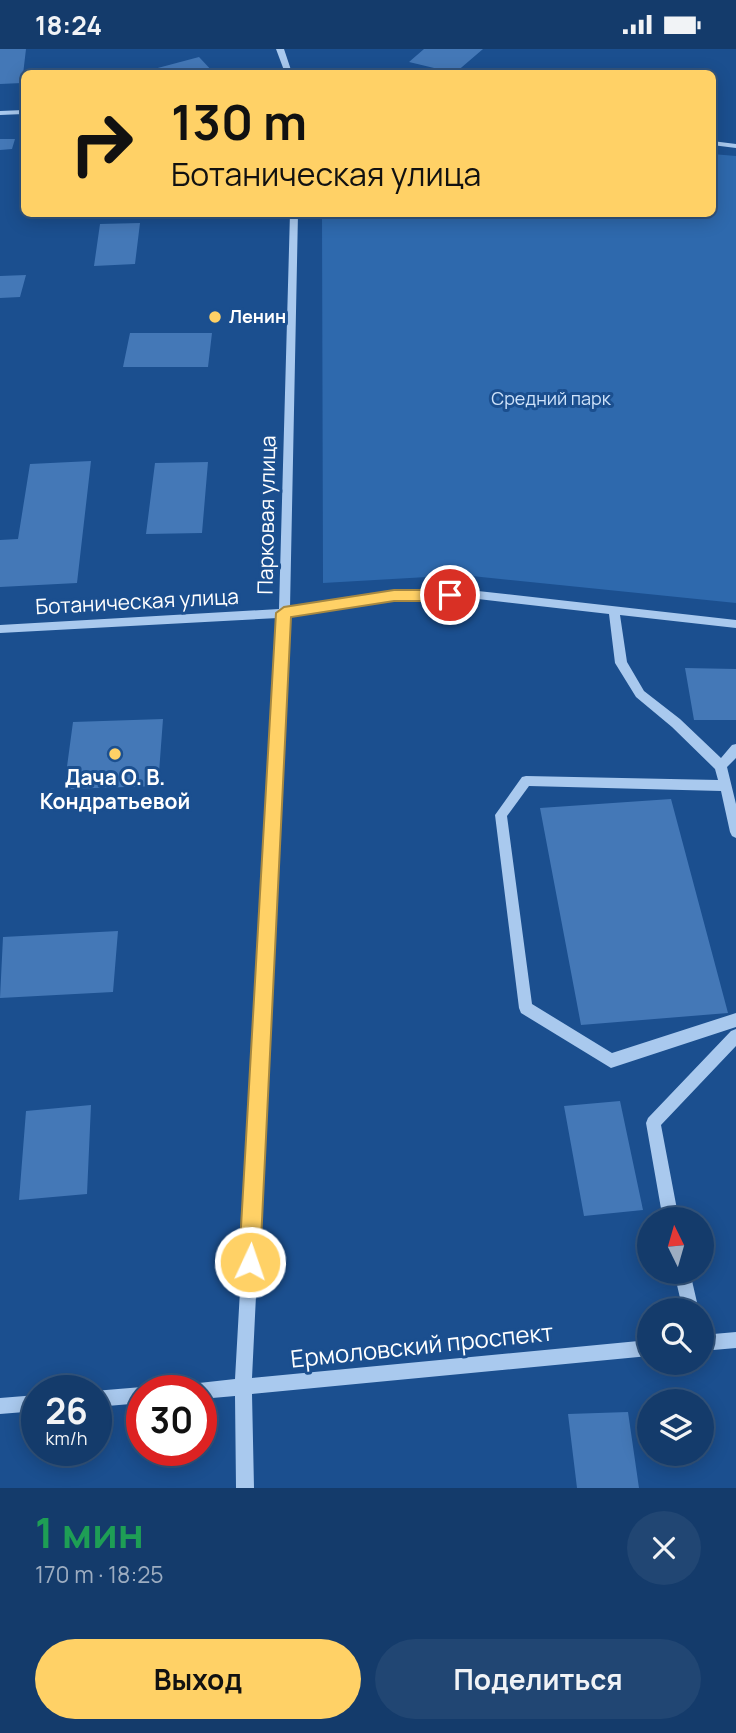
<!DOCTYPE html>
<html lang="ru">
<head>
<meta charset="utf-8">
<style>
  :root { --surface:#143b6b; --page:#214673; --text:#f1f3f6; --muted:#9dadc1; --line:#33557e; --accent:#ffd166 }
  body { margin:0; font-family:Manrope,sans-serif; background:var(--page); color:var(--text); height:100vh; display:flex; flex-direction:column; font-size:26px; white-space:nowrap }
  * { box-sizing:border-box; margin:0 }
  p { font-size:23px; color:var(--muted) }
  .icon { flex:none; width:38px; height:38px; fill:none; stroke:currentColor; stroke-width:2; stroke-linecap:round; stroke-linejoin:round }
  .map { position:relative; height:1439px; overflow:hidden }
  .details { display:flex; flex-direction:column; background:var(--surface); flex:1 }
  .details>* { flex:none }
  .banner { position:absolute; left:21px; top:21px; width:695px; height:147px; border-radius:10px; box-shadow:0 4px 18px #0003,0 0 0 2px var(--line); background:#ffd166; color:#111; overflow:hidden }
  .needle { width:46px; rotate:355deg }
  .fabs { position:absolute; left:637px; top:1158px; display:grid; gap:14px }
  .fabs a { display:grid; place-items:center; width:77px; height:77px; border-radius:50%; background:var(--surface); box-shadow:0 4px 18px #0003,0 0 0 2px var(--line); font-size:35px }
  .speed { position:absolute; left:21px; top:1326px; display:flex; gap:14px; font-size:35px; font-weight:700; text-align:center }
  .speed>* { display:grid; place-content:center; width:91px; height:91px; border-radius:50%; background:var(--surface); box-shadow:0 4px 18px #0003,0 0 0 2px var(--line); line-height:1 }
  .speed small { font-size:18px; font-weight:400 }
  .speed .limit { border:10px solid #d22; background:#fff; color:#111 }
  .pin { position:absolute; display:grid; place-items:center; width:60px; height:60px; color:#fff; margin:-30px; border:4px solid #fff; border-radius:50%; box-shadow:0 2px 7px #0007 }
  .me { position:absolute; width:77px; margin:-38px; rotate:3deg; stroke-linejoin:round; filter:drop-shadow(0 0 5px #0008) }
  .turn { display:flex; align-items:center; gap:24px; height:147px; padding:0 35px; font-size:32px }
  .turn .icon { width:91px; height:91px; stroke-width:2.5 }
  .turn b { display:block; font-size:49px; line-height:60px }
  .round { display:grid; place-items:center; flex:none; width:74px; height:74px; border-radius:37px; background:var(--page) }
  .head { display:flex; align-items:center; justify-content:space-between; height:119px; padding:0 35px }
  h1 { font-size:42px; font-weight:700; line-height:52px; color:#1e9e55 }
  .cta { display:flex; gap:14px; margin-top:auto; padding:14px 35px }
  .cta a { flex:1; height:80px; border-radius:42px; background:var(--accent); color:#111; font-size:28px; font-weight:700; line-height:80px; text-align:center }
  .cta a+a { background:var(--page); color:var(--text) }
  .status { display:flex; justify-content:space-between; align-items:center; height:49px; padding:0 35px; background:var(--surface); direction:ltr }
  .status svg { height:19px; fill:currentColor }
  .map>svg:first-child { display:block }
</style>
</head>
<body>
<div class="status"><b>18:24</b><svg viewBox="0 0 49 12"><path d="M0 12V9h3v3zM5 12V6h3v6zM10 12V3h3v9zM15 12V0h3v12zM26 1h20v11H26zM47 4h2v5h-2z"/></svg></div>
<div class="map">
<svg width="736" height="1439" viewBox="0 0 736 1439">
  <rect width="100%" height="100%" fill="#1b4f8f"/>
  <path fill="#2e69ad" d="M712,105L736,107V554L462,526L323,534L322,165L712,164Z"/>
  <path fill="#4478b7" d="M0,0H26L22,34L0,35Z
    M424,0H483L455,24L409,13Z
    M199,8L214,24H158L154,20Z
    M0,90H15L12,100L0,101Z
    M140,174L135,215L94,217L100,175Z
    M26,226L20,248L0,249V227Z
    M130,284H212L208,318H123Z
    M91,412L77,534L0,538V491L18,490L30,415Z
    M208,413L202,484L146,485L155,414Z
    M685,619L736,620V671H694Z
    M163,670L158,737L64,740L73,673Z
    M671,750L728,964L581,976L540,759Z
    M118,882L113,943L0,949L3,888Z
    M620,1052L643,1161L584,1167L564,1057Z
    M91,1056L87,1145L19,1151L26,1062Z
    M628,1363L639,1439H577L568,1365Z"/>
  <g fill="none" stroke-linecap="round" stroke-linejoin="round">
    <path fill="#a9c9ee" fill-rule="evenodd" d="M276,0H284L292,24H285Z
      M24,61V65L0,66V62Z
      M712,92L736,95V99L712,96Z
      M290,164H298L290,559L394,543L478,542L736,571V579L620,566L627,613L644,642L680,670L721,709L732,696L736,695V709L727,718L736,755V789L732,787L730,783L721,742L529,737L507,767L532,955L612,1004L736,964V978L611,1019L521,964L519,959L495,766L522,728L526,727L718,731L715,720L672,678L636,648L615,614L609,565L478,550L394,551L289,567L252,1329L649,1291V1307L252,1345L254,1439H236L235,1347L201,1350V1342H191L193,1336L199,1334L235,1330L278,569L0,584V576L279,560Z
      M736,980V997L661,1076L679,1171H663L646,1074L648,1069L731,982Z
      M674,1223H690L699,1262H683Z
      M736,1283V1299L702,1302V1286Z
      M142,1338L149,1342H142V1354L96,1358V1342H94Z
      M37,1346V1362L0,1365V1349Z"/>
  </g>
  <path fill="#ffd166" stroke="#a68842" stroke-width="2" d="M394,541H450L457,546L450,552H394L291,568L260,1213L257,1220L250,1223L242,1220L239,1213L276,564L284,558Z"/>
  <g fill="#ffd166" stroke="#1b4f8f" stroke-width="2.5">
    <circle cx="215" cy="268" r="7"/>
    <circle cx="115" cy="705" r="7"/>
  </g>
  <g text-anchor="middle" stroke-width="6" stroke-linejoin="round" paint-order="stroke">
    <g font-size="18" font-weight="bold" fill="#fff" stroke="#1b4f8f" text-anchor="start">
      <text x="229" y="274">Ленин</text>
    </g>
    <g font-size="18" fill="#cfe3fa" stroke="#1b4f8f">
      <text x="551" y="356">Средний парк</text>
    </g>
    <g font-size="21" fill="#fff" stroke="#1b4f8f">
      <text transform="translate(267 466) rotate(-89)" y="7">Парковая улица</text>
      <text transform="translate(137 553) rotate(-3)" y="7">Ботаническая улица</text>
    </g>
    <g font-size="21" font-weight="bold" fill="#fff" stroke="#1b4f8f">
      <text x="115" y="736">Дача О. В.<tspan x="115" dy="24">Кондратьевой</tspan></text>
    </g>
    <g font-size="24" fill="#fff" stroke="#1b4f8f">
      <text transform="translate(422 1297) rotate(-6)" y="8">Ермоловский проспект</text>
    </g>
  </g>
</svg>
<div class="fabs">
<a><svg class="needle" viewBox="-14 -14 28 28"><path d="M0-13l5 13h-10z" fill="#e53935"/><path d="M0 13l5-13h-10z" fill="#9dadc1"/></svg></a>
<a><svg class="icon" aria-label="search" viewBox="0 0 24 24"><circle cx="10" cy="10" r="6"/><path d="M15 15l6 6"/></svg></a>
<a><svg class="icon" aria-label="layers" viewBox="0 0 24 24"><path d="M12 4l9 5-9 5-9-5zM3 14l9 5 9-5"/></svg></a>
</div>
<div class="speed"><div>26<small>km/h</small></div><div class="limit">30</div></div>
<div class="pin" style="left:450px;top:546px;background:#d93025"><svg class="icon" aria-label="arrive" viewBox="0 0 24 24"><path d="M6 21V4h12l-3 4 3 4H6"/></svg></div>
<svg class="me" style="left:250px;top:1213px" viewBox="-20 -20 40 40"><circle r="17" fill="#ffd166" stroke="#fff" stroke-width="3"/><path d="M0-11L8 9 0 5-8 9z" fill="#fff"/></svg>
<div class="banner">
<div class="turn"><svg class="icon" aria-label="right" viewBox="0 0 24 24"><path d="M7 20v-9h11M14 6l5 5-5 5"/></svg><div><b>130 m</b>Ботаническая улица</div></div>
</div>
</div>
<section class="details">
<div class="head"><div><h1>1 мин</h1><p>170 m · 18:25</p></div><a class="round"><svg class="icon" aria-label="close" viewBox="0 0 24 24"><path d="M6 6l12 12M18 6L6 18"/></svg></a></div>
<div class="cta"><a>Выход</a><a>Поделиться</a></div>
</section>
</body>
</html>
